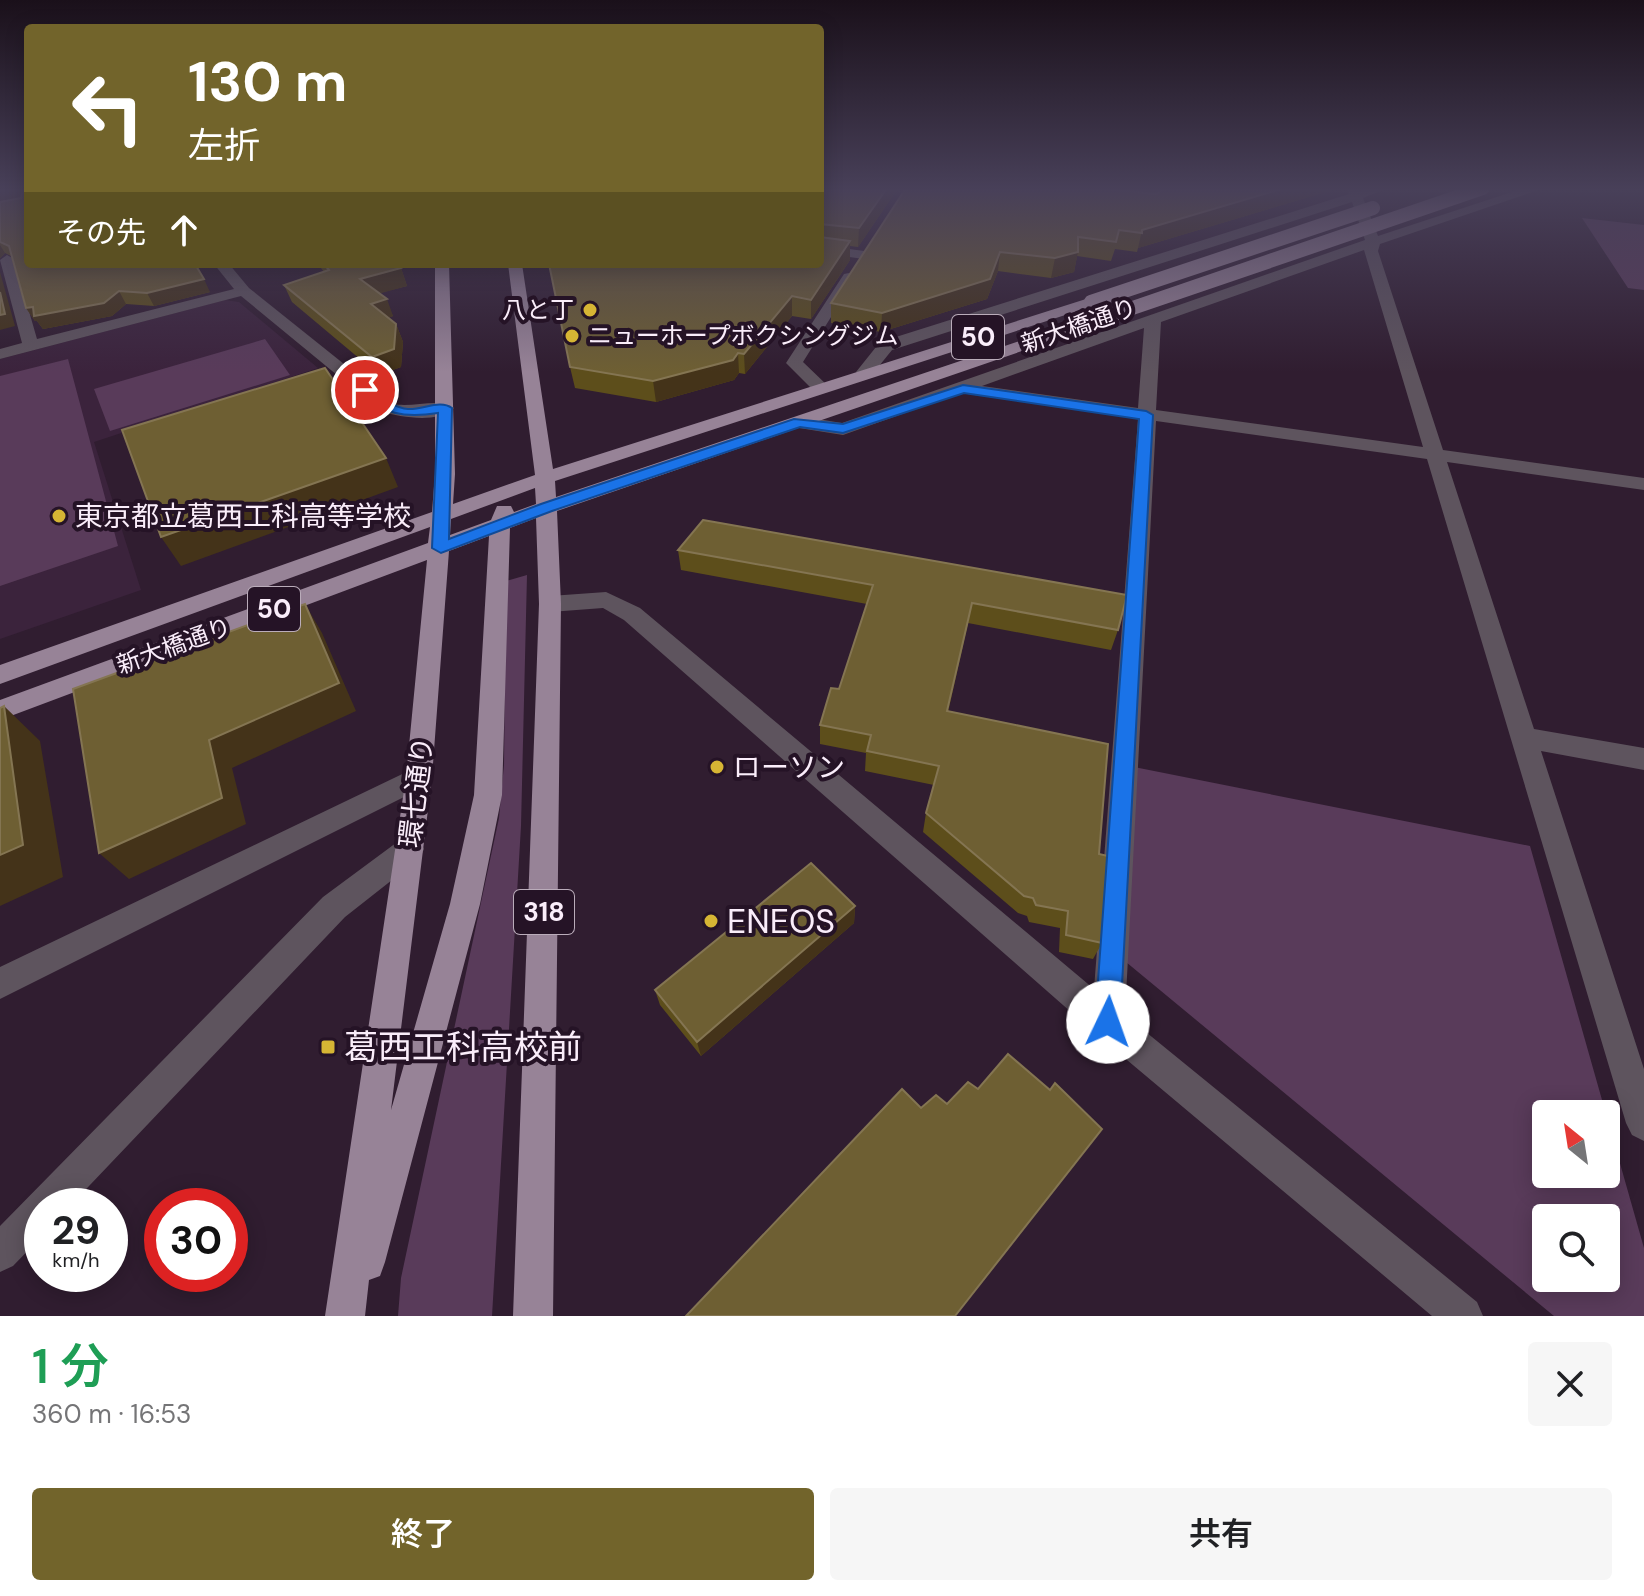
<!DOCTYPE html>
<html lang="ja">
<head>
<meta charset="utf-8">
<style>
  :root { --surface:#fff; --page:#f6f6f6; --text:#202124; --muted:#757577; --accent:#72642b }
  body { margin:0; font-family:"DM Sans","Noto Sans JP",sans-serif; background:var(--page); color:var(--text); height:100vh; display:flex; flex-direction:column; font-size:30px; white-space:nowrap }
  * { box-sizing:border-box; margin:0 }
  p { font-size:26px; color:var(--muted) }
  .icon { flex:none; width:44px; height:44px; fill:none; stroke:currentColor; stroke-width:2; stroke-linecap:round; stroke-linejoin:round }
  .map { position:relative; height:1316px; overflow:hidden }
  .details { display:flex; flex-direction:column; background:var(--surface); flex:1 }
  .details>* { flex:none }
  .banner { position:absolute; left:24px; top:24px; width:800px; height:244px; border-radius:8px; box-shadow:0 4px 20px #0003; background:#72642b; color:#fff; overflow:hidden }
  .needle { width:52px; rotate:330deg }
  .buttons { position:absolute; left:1532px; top:1100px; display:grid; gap:16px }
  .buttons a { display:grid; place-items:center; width:88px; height:88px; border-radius:8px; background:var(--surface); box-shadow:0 4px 20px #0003; font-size:40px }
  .speed { position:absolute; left:24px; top:1188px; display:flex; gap:16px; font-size:40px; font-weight:700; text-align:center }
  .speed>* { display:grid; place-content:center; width:104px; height:104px; border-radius:50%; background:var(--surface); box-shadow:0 4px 20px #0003; line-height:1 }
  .speed small { font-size:20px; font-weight:400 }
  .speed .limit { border:12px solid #d22; background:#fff; color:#111 }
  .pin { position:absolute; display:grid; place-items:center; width:68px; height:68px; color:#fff; margin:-34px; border:4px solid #fff; border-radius:50%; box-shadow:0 2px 8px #0007 }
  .me { position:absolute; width:88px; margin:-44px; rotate:3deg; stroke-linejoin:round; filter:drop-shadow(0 0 6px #0008) }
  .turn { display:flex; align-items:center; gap:28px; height:168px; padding:0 32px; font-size:36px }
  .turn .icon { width:104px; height:104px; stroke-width:2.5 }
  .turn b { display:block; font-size:56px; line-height:68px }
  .then { display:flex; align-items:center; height:76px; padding:0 32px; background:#0003; gap:16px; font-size:30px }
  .round { display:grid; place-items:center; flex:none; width:84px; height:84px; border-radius:8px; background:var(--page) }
  .summary { display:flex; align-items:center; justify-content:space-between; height:136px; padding:0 32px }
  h1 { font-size:48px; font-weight:600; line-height:60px; color:#1e9e55 }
  .action { display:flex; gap:16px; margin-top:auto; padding:16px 32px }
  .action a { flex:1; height:92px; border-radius:8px; background:var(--accent); color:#fff; font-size:32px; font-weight:600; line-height:92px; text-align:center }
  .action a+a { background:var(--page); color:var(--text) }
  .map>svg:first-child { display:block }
</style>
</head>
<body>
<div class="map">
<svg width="1644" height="1316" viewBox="0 0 1644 1316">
  <rect width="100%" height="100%" fill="#301d30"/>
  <path fill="#3b233c" d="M225,300L239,302L318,368L94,442L141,590L0,639V359Z"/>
  <path fill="#593b5a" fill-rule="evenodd" d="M1582,218L1644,225V290L1628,288Z
    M265,339L290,375L110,431L94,389Z
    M68,359L118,546L0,586V376Z
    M527,575L521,826L492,1316H398L401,1278L499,818L504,765L506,581Z
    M1134,767L1530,846L1644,1248V1316H1554L1126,962ZM1546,1114H1606V1174H1546ZM1546,1218H1606V1278H1546Z"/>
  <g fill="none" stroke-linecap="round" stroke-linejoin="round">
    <path fill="#5e545e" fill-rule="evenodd" d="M1347,188L1360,191L1388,188L1363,198L1378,236L1524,188H1544L1380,244L1378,251L1443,450L1644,478V490L1447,462L1534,729L1644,748V770L1541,751L1644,1069V1141L1632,1135L1626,1123L1427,459L1156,421L1125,1015L1477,1302L1483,1316H1432L1096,1034L624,620L603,608L550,612L542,610L539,604L542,598L550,596L606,592L640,608L1094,989L1138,419L961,393L843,435L799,428L790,422L799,416L842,423L1365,240L1352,202L892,350L871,376L865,377L856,372L880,342L1349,194ZM1364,250L1423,447L1156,410L1161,322ZM1144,328L1138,408L982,386Z
      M820,245L864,251L871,255L864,259L820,253Z
      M7,255L14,259L37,339L234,289L214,264H229L249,288L394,404C412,408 442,397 454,408C437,424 402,417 382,412L241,296L0,359V349L22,343L0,260Z
      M849,273L856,277L803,362L829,387L826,391H814L786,363L844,274Z
      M419,766L428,769L432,777L428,785L0,999V967Z
      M410,836L420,840L424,849L420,858L345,917L70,1206H42V1236L13,1266L0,1272V1226L323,897L400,840Z"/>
    <path fill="#978397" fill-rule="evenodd" d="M435,264H449L455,474L453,504L535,475L508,264H522L553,469L1086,299H1096L1099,302L1096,305L555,481L556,497L1106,312L1112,310L1120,315L1118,318L557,511L561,604L553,1316H513L539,604L536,518L510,528L502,795L480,904L385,1262L380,1276L369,1280L365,1316H325L406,777L427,560L0,720V700L428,543L430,527L0,684V665L432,512L435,474ZM535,488L536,504L514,512L511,506H497L491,520L450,535L451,519ZM489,536L474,795L450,904L391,1110L432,777L449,551Z"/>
    <path stroke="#978397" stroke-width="14" d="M1091,302L1373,208
      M1112,315L1483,188"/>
  </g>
  <path fill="#5d4e1b" d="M0,188L210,292L154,306L126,304L112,316L43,329L37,321H35L26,308L11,256L5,253L0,258Z
    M820,188H898L858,247L850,246V260L811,319L792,316L745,374L739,373L734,380L656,402L575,388L570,367L820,264Z
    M906,188H1339L1138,248L1137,252L1115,249L1111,261L1077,256L1074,272L1051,278L998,271L987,299L881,332L831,323V303Z
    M318,264H397L401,268L407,286L379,293L393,316L388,318L396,324L403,342L401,367L379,375L292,302L284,285L324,272Z
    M678,550L1118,630L1111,650L968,623L948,711L1099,854L1102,943L1093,959L1059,952L1060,928L1029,922L1027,916L1018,913L923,832L926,813L934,785L865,771L866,753L820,744V725L839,689L867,604L681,570Z
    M855,906L854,923L701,1056L660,1005L655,990Z"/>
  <path fill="#443319" d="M4,188H25L28,197L0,202V189Z
    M887,188H898L858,247L859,228Z
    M1285,188H1339L1138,248L1142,230Z
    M850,241V260L811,319V300Z
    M0,245L5,253L0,258Z
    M1000,252L998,271L987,299L881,332L882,313Z
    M1078,252L1074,272L1051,278L1055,258Z
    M401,268L407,286L367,297L360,279Z
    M0,272L15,326L0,330Z
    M204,279L210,292L154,306L147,293Z
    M119,291L126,304L112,316L43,329L37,321H35L26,308Z
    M792,296V316L745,374L744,354Z
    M387,299L393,316L378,322L371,304Z
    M396,324L403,342L401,367L379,375L372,357Z
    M738,353L739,373L734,380L656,402L653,381Z
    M386,458L398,487L181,566L161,537Z
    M972,603L968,623L944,731L947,711Z
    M305,604L322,633L356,711L232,768L246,824L129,879L99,853L209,740Z
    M4,706L40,741L63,877L0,906V855Z
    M855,906L854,923L701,1056L697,1042Z"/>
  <path fill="#6e5f33" stroke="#847552" stroke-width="2" d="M22,188H28V264H195L204,279L147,293L119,291L104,303L34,316L33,307L26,308L9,246L0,242V202L21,198Z
    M820,188H887L859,228L820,224Z
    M906,188H1096L1156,194L1166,188H1285L1142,230V233L1119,230L1116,242L1078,237V252L1055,258L1000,252L990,279L882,313L831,303Z
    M820,237L850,241L811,300L792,296L744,354L738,353L733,360L653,381L570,367L549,264H820Z
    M324,264H397L401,268L360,279L387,299L371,304L396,324L394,349L372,357L284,285L329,270Z
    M0,292L5,314L0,315Z
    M325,368L386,458L161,537L122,430Z
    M703,520L1127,595L1118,630L972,603L947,711L1108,744L1099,854L1108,856L1102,943L1066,935L1068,911L1036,905L1033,898L1024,896L926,813L939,766L867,751L871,735L820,725L831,688L839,689L873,585L678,550Z
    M305,604L339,683L209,740L222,798L99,853L73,689Z
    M4,706L23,845L0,855V708Z
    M811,863L855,906L697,1042L655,990Z
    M1008,1054L1050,1090L1055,1083L1102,1129L955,1316H686L902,1089L921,1108L936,1095L947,1104L968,1082L978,1089Z"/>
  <linearGradient id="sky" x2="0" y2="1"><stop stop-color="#1a101a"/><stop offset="0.51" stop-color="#484059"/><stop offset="1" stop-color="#484059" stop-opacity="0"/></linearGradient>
  <rect width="1644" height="372" fill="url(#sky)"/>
  <path fill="#1a73e8" stroke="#114b97" stroke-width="2" d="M963,385L1146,411L1153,415L1120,1022L1116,1031L1108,1035L1099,1031L1095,1022L1139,419L964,393L843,433L800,427L552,511L441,553L432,548L438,413C405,418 382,415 358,390L370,387C382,396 392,408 408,409C423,410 440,399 452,408L449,539L541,504L794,419L843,424Z"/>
  <g fill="#d6b534" stroke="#251326" stroke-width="3">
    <circle cx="590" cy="310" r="8"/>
    <circle cx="572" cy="336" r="8"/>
    <circle cx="59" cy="516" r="8"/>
    <circle cx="717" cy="767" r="8"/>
    <circle cx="711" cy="921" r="8"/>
    <rect x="320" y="1039" width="16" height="16" rx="4"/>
  </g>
  <g text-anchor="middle" stroke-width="8" stroke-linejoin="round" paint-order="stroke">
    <g font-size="24" fill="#faedfa" stroke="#251326" text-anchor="end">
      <text x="574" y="318">八と丁</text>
      <text x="588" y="344" text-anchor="start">ニューホープボクシングジム</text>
    </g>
    <g font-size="24" fill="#faedfa" stroke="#251326">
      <text transform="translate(1079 326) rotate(-19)" y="8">新大橋通り</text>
      <text transform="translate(174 646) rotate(-20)" y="8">新大橋通り</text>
    </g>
    <g fill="#251326" stroke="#baacba" stroke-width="2">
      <rect x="952" y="315" width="52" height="44" rx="6"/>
      <rect x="248" y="587" width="52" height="44" rx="6"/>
      <rect x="514" y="890" width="60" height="44" rx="6"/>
    </g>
    <g font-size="26" font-weight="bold" fill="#faedfa">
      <text x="978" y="346">50</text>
      <text x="274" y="618">50</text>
      <text x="544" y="921">318</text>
    </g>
    <g font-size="28" fill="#faedfa" stroke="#251326" text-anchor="start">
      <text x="75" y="526">東京都立葛西工科高等学校</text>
      <text x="733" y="777">ローソン</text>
    </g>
    <g font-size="28" fill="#faedfa" stroke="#251326">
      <text transform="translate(416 792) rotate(-83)" y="10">環七通り</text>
    </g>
    <g font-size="34" fill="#faedfa" stroke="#251326" text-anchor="start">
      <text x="727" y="933">ENEOS</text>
      <text x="344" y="1059">葛西工科高校前</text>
    </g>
  </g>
</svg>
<div class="buttons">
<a><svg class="needle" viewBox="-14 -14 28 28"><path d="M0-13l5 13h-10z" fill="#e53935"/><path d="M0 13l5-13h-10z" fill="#757577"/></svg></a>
<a><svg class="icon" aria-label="search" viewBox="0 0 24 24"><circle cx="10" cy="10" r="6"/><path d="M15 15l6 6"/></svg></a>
</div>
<div class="speed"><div>29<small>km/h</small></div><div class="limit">30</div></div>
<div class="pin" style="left:365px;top:390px;background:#d93025"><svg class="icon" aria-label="arrive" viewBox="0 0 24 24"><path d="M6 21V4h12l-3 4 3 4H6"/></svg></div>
<svg class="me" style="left:1108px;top:1022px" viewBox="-20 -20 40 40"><circle r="19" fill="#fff"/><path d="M0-13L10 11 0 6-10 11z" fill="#1a73e8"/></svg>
<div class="banner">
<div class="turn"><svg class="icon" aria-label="left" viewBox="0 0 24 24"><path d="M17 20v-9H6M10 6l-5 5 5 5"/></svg><div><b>130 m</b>左折</div></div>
<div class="then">その先<svg class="icon" aria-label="ahead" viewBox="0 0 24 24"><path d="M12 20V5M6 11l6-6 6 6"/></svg></div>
</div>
</div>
<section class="details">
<div class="summary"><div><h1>1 分</h1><p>360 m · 16:53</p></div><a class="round"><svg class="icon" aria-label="close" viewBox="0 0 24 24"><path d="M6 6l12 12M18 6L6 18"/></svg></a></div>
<div class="action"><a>終了</a><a>共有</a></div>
</section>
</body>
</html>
